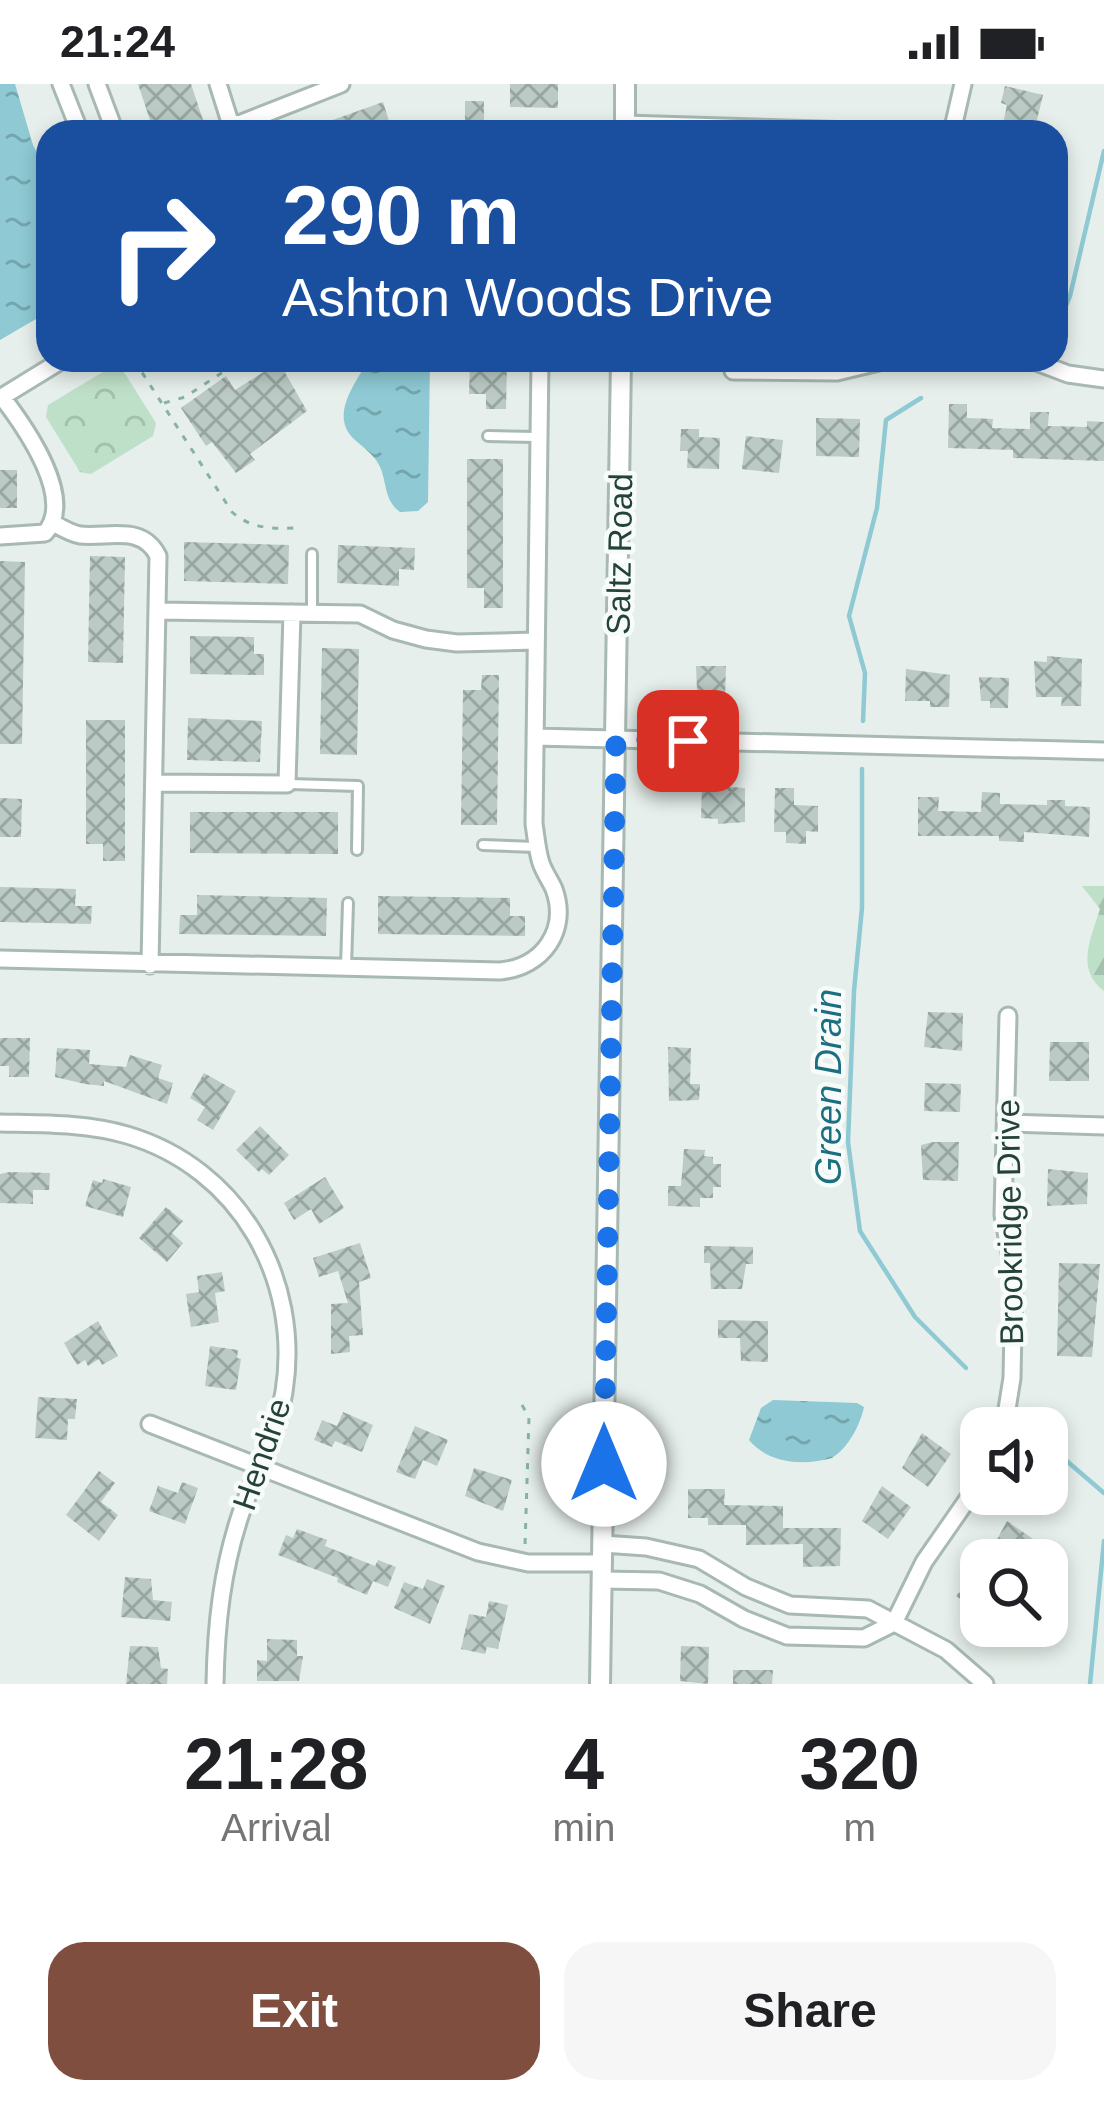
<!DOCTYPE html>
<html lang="en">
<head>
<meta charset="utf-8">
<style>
  :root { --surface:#fff; --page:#f6f6f6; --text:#202124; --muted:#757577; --accent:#7f4e3f }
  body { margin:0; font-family:Arial,sans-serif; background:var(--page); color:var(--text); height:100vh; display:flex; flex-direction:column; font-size:45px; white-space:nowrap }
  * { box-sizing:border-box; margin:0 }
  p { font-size:39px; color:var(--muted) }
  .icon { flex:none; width:66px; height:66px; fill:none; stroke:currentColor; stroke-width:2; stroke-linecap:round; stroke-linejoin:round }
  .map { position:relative; height:1600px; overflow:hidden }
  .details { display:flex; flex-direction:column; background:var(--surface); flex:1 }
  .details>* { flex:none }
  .top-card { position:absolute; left:36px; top:36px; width:1032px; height:252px; border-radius:36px; box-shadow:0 6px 18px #0003; background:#1a4fa0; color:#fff; overflow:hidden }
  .buttons { position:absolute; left:960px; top:1323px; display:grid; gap:24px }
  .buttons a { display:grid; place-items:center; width:108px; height:108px; border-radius:24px; background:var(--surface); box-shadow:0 6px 18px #0003; font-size:60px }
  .pin { position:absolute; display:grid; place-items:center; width:102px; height:102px; color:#fff; margin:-51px; border-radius:24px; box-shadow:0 6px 18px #0006 }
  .me { position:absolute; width:132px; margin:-66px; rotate:0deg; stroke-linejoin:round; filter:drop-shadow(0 0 9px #0008) }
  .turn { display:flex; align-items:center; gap:42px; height:252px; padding:0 48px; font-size:54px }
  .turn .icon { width:156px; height:156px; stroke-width:2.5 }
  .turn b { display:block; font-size:84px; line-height:102px }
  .eta { display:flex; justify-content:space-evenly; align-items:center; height:204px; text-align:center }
  .eta b { font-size:72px; font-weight:700; line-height:84px }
  .action { display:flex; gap:24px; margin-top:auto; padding:24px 48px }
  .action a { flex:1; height:138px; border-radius:36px; background:var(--accent); color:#fff; font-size:48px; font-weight:700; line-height:138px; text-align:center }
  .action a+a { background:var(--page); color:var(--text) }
  .status { display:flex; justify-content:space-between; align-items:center; height:84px; padding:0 60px; background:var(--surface); direction:ltr }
  .status svg { height:33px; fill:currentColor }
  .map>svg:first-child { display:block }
</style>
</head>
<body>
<div class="status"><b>21:24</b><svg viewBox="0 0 49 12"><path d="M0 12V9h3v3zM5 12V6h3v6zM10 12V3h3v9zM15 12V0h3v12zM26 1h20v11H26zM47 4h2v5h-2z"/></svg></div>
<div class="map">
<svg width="1104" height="1600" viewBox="0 0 1104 1600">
  <defs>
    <pattern id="forest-firs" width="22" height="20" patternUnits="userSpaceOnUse" patternTransform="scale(3)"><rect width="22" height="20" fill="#bfe0c8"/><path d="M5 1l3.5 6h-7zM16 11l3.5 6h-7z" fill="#a4c1ad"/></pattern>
    <pattern id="park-crowns" width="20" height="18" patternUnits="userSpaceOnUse" patternTransform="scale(3)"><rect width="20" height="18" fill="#bfe0c8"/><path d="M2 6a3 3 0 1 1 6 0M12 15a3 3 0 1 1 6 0" fill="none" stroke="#a4c1ad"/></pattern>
    <pattern id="water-ripples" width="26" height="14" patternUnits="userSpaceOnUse" patternTransform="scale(3)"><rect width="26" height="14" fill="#8ec9d4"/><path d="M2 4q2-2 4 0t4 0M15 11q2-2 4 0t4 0" fill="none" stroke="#74a5ad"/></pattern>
    <pattern id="building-cross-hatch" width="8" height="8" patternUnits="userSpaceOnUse" patternTransform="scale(3)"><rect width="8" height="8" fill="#bbcac4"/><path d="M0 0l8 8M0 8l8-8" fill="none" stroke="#98a6a0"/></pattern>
  </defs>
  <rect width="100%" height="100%" fill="#e6efeb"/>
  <path fill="url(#forest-firs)" d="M1082,802H1104V907C1075,885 1091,854 1100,825Z"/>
  <path fill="url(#park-crowns)" d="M111,283L122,285L156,339L153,352L91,390L80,388L46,333L48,321Z"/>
  <path fill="url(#water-ripples)" d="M0,0H15L33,61L48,91V228L0,256Z
    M430,276L428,418L418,427L400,428C385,417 387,402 381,385C376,372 365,365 355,356C329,333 354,301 368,277Z
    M773,1316L857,1319L864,1323C860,1341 849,1363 832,1374C804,1382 769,1380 749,1356L761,1324Z"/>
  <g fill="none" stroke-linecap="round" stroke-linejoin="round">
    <path stroke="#8ec9d4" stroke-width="4.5" d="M1056,245L1070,212L1104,67
      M863,637L865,589L849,532L877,424L886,336L921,314
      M862,685V824L854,907L848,1058L860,1147L915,1233L966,1284
      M1047,1360L1104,1409
      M1090,1600L1104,1457"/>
  </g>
  <path fill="url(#building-cross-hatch)" d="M138,0H191L207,48H154Z
    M510,0H558V24L510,23Z
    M1005,2L1043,11L1034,48L1007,46L1008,41L1003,40L1007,21L1001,19Z
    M465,17H484V48H465Z
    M383,18L391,43L377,48H299Z
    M470,276H507L506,325H486V310H469Z
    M279,278L307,327L250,370L255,376L236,389L212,358L206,362L181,324L226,292L235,306Z
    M949,320H967V334L993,335L992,344L1030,345V328H1049L1048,342L1087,343V337L1104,338V377L1013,374V366L948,364Z
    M816,334L860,335L859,373L816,372Z
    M681,345H699V353L720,354L719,385L687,384L688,367H680Z
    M746,352L783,356L779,389L742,385Z
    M467,375H503V524H484V504H467Z
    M0,386H17V424H0Z
    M184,458L289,461L288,500L184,497Z
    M338,461L415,464L414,486L399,485V502L337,499Z
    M90,472L125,473L123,579L88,578Z
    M0,477L25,478L22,660H0Z
    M190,552L254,553V570H264V591L190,590Z
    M322,564L359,565L357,671L320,670Z
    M1047,572L1082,575L1081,622H1061L1062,613H1036L1034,577L1047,578Z
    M696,582H726L725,613L707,612V606H697Z
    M906,585L950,591L949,623H930V617H905Z
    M482,591H499L497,741H461L463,606H481Z
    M979,593L1009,594L1008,624H990V617H981Z
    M188,634L262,637L260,678L187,676Z
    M86,636H125V777H103V760H86Z
    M702,701L745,704V738L718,740V735L701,734Z
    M775,704H794V721L818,722V748L806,747V760L786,759V748H774Z
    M982,708L1000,709V720L1047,721V716H1065V722L1090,723L1089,753L1024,748V758L999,757V752H918V713H939L938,727L981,728Z
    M0,714L22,715L21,753H0Z
    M190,728H338V770L190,769Z
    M0,803L76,805L75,822H92L91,840L0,838Z
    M197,811L327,814L326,852L179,850L180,831H197Z
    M378,812L510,814V832H525V852L378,850Z
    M928,928L963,929L962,967L924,963Z
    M0,954H30L29,993H9V982H0Z
    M1050,958H1089V997H1049Z
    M668,963L691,964L690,1000H700L699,1016L669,1017Z
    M57,964L90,966L89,980L126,983L130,971L162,981L158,994L173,999L167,1020L104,997V1002L85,1000L55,993Z
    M204,989L236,1007L213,1046L197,1036L205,1023L190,1014Z
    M925,999L961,1000L960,1028L924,1027Z
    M260,1042L289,1071L269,1091L262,1085L259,1088L236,1066Z
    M933,1058H959L958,1097L923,1096L921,1061Z
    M684,1065L705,1066L704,1072L713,1073V1080H721V1103H713V1114H700V1123L668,1122V1102H681Z
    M1048,1085L1088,1089L1087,1120L1047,1122Z
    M10,1088L50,1089L49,1106H33V1120L0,1119V1090Z
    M325,1093L344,1124L319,1140L311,1125L294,1136L284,1119Z
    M103,1095L131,1103L123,1133L85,1122L93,1096L102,1099Z
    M166,1123L183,1137L172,1149L183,1159L167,1178L139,1154Z
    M360,1159L371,1194L359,1198L363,1251L349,1252L350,1268L331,1270V1220L348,1219L338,1187L319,1193L313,1174Z
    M704,1162L753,1163V1180H746L742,1205H711L710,1179H704Z
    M1059,1179L1100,1180L1092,1273L1057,1272Z
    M222,1188L225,1207L215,1209L219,1238L191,1243L186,1210L199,1208L197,1192Z
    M718,1236L768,1237V1278L741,1277L740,1254H718Z
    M98,1237L118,1272L102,1281L99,1275L88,1282L85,1276L77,1281L64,1259Z
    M210,1262L238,1266L237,1274L241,1275L236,1306L205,1302Z
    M38,1313L77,1315L75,1335H68L67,1356L35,1354Z
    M343,1328L373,1341L362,1368L335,1357L332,1363L314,1356L322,1336L337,1342Z
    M415,1342L448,1356L437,1382L423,1376L415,1395L396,1388Z
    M922,1349L951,1370L928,1403L902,1384Z
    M474,1384L512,1396L503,1427L465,1412Z
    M99,1387L115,1399L101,1418L118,1431L99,1457L66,1431Z
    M182,1398L198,1404L185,1440L149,1427L158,1402L178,1409Z
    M882,1402L911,1423L888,1455L862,1437Z
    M688,1405H725L724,1421L783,1422V1444H841L840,1482L803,1483V1460L746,1461V1441H708V1434H688Z
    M1007,1437L1033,1455L1019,1476H986Z
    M297,1445L327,1456L325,1462L375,1482L378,1476L396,1483L388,1503L373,1497L367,1511L337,1498L338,1494L278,1471L286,1451L293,1454Z
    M981,1483V1530L956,1512Z
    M125,1493L151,1495L153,1516L172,1518L170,1537L121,1533Z
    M427,1495L445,1502L430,1540L394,1524L404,1498L423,1505Z
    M489,1517L508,1521L498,1565L487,1563L485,1570L461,1565L469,1530L486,1533Z
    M267,1555L297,1556V1572H303L299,1597H257V1576L267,1577Z
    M130,1562L158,1563L161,1584L168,1585L167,1600H126Z
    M681,1562L709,1563L708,1600L680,1597Z
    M733,1586H773L772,1600H733Z"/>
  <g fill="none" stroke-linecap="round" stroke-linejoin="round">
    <g stroke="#a8b8b2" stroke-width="14">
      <path id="service" d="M488,352L537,353
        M312,528V470
        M289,700L358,702L357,766
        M483,761L536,763
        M346,883L348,819"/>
    </g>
    <g stroke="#a8b8b2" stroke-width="21">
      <path id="minor" d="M61,0L80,48
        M97,0L115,48
        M218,0L230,38L239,40L341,0
        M625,40L887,48
        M952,48L963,0
        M1031,276L1068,290L1104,295
        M733,287L837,288L887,276
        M0,314L62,276
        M53,439C62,444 70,449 80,451C109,454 142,440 158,472L150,881
        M0,452L45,449C76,415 25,343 2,313
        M159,527L360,530L393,546L426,555L457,559L535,557
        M535,653L1104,667
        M155,699L287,700L292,529
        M0,875L500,887C543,883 569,846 554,805C550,796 544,788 541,779C537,767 536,752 534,740L540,276
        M0,1039C43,1040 86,1039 127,1051C239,1084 302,1195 284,1308C277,1349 255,1389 241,1429C222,1485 216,1541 215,1600
        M1006,1039L1104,1042
        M150,1340L478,1468L528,1479H603
        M1004,1344L1012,1294L1014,1192L1003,1131L1008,932
        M603,1460L646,1463L699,1475L746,1503L790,1521L868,1525L946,1566L985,1600
        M602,1496L659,1497L700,1510L744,1535L787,1552L864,1554L894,1539
        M894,1539L924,1478L981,1396"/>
    </g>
    <g stroke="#a8b8b2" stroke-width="24">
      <path id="tertiary" d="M625,48V0
        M600,1600L621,276"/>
    </g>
    <path stroke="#86b3a5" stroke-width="3" stroke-dasharray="6 9" stroke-linecap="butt" d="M134,276L232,428C250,444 270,445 294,444
      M181,276L186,284L199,276L221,282L232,276
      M164,319L185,313L237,279L234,276
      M522,1321L529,1333L525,1462"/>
    <use href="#service" stroke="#fff" stroke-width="8"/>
    <use href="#minor" stroke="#fff" stroke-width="15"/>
    <use href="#tertiary" stroke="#fff" stroke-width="18"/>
  </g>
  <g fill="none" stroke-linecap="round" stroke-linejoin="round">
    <path stroke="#1a73e8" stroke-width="21" stroke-dasharray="0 37.8" d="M604,1380L616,655L688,657"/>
  </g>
  <g text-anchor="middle" stroke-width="9" stroke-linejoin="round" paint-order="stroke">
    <g font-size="33" fill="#24423a" stroke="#f7fbf9">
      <text transform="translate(619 470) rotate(-89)" y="12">Saltz Road</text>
      <text transform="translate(1009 1138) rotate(-91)" y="12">Brookridge Drive</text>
      <text transform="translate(261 1370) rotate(-71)" y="12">Hendrie</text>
    </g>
    <g font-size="36" font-style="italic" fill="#1c6f80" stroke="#f7fbf9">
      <text transform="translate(828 1003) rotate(-90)" y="13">Green Drain</text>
    </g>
  </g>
</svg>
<div class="buttons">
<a><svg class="icon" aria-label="sound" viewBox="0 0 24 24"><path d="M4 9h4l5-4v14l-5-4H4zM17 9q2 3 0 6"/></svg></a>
<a><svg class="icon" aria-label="search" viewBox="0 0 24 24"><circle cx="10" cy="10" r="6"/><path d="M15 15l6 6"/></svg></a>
</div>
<div class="pin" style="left:688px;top:657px;background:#d93025"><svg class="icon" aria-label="arrive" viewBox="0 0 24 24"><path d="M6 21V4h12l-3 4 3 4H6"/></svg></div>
<svg class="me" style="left:604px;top:1380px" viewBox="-20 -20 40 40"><circle r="19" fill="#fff"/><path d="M0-13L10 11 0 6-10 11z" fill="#1a73e8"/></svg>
<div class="top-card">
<div class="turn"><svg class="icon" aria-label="right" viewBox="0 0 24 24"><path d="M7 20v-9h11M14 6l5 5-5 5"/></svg><div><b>290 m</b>Ashton Woods Drive</div></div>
</div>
</div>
<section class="details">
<div class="eta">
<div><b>21:28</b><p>Arrival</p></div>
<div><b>4</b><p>min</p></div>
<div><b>320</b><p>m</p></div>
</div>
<div class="action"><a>Exit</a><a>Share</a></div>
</section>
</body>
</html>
